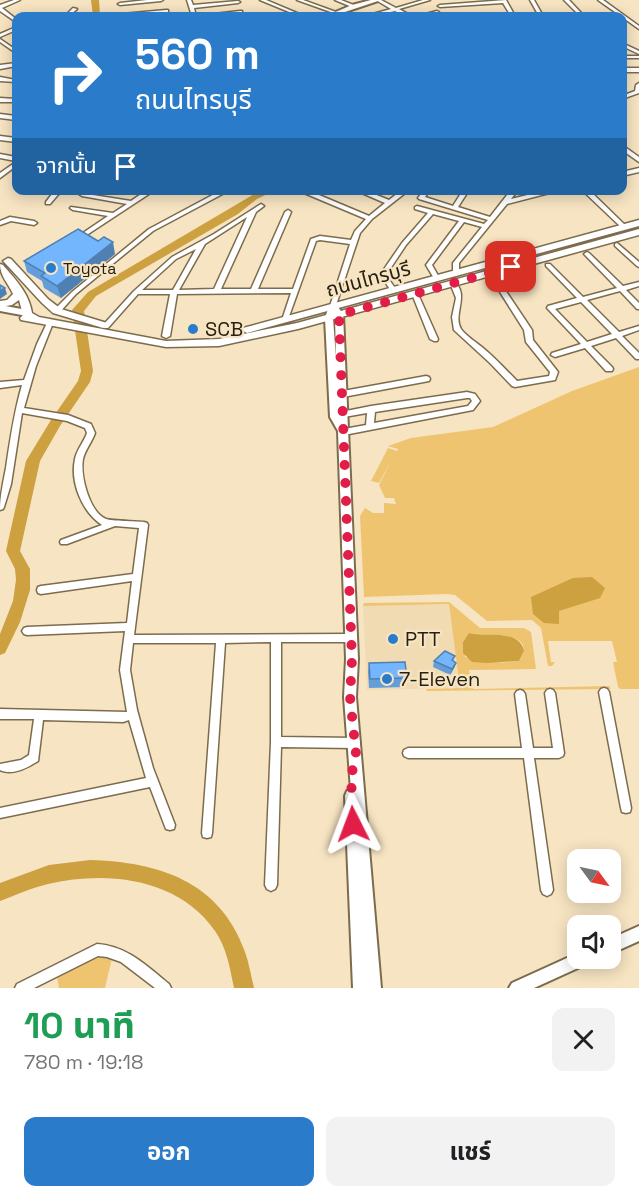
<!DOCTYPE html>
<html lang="th">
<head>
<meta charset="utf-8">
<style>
  :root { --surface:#fff; --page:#f2f2f2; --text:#202124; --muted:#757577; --accent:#2a7cca }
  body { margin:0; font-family:"Space Grotesk","Noto Sans Thai",sans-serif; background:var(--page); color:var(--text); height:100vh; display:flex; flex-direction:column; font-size:22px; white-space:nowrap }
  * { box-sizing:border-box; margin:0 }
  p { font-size:20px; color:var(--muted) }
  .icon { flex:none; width:33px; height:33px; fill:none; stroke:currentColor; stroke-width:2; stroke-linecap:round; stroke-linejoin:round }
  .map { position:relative; height:988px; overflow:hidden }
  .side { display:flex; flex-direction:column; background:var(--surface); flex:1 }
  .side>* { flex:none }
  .top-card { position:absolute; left:12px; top:12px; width:615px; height:183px; border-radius:12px; box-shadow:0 3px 15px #0003; background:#2a7cca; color:#fff; overflow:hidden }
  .needle { width:39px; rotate:123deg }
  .tools { position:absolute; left:567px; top:849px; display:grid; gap:12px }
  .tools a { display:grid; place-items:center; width:54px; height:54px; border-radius:12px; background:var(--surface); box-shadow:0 3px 15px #0003; font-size:30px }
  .pin { position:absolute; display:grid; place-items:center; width:51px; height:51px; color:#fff; margin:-26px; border-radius:12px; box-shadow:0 3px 9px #0006 }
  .me { position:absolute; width:66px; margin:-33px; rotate:357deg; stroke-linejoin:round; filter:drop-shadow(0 0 4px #0008) }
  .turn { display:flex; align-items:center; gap:21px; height:126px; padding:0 24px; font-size:27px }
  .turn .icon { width:78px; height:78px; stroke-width:2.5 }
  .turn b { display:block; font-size:42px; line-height:51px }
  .then { display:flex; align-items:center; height:57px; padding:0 24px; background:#0003; gap:12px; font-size:22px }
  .round { display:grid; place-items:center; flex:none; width:63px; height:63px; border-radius:12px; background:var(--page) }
  .summary { display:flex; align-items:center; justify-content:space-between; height:102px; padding:0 24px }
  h1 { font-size:36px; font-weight:700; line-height:45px; color:#1e9e55 }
  .action { display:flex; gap:12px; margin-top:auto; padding:12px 24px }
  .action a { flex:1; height:69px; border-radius:12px; background:var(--accent); color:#fff; font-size:24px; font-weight:700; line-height:69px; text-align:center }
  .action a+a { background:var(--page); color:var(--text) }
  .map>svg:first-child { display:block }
</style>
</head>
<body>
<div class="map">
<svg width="639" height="988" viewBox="0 0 639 988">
  <rect width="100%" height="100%" fill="#f7e4c2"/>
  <path fill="#f1dbb2" d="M449,604L460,688L367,690L363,606Z"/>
  <path fill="#efc470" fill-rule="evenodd" d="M639,367V689H620L618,687L613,662H617L612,641H548L551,662H555L552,666H548L541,628L532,620L487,621L455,595L447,594L364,597L360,516L365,508L373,513H384V503L396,504L394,498H385L379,485L392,459L379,483L371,481L388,448L397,451L398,449L388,446L411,438L493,427L572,391Z
    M449,602L480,628H524L531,632L536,669L469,670L473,689L609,686L611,689L427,691L426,689L460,688L449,604L363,606L364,603ZM469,633C486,636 540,630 519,661C499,664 484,662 465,657L463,642Z
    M96,958H112L105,988H59L57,977Z"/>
  <path fill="#cda040" d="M592,577L605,588L600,598L559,611V624L544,623L533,614L531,597L573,578Z
    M469,633C486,637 520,629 524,651L519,661L487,663L472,662L463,653V642Z"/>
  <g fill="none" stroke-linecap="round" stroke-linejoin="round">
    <path fill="#cda040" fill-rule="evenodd" d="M91,0H99L100,16H93Z
      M261,190H276L257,199L238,214L96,296L84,311L93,371L90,382L60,426L40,461L20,551L30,569V590L20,622L5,653L0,655V634L13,601L16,580L15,569L6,551L26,461L51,420L78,381L81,371L72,310L88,292Z
      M90,860C158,862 220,881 245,952C249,963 251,976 254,988H234C230,969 227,948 215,931C179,878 106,870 48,884C31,888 16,895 0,901V883L49,865Z"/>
    <g stroke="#7c6c4d" stroke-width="3">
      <path id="minor" d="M14,0H20L2,8L16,19V22L0,11V5Z
        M147,0H163L161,1L120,5L118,4L120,3Z
        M187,0H191L193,5L238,1L240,2L238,3L194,8L196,16H192Z
        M260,0H266L304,16H299Z
        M297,0H303L347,16H342Z
        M335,0H341L356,6L352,7Z
        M376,0H381L396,8L423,0H430L399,9L410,15V16H405L395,11L374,16H369V15L391,9Z
        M506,0L515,16H511L503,3L440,7L438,6L440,5Z
        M530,0H534L543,16H539Z
        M564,0H569L584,16H580Z
        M598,0H603L639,26V29Z
        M73,8L77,9L69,16H65Z
        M166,10H168V12L122,16L120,15L122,14Z
        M240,11H242V13L213,16H203L205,15Z
        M437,11L439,12V13L424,16H418Z
        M16,27V30L0,37V34Z
        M0,39L16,50V53L0,42Z
        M622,43L639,51V54L622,46Z
        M622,56H639V58H622Z
        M16,63V66L0,69V65Z
        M622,68H639V72H622Z
        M0,77L16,80V82L0,81Z
        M639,83V93L622,99V96L635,91L636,85Z
        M0,98L16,99V102H0Z
        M0,114L16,116V120L0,118Z
        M0,136L16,138V142L0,140Z
        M622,145L639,157V162L622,150Z
        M0,154L16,157V161L0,158Z
        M16,162V166L0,178V173Z
        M639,168V172L622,176V172Z
        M55,190H62L50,204H46V202Z
        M147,190H155L79,240H75L74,239L108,216L73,210L70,208L71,207L113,213L127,204L82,196L79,194L80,193L131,201Z
        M222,190H230L153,231L76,294L59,313H55V309L72,292L149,229Z
        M297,190H307L369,216L385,203L355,190H364L389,200L402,190H409L372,219L360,233L335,308H333L330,306L350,244L320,240L316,241L287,322H283L282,320L291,293L177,294L170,336L166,338L162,336L170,294H138L108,328H104V324L134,291L172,257L214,234L261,204L264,206L256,212L221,289H251L285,212L288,210L291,212L258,289H293L311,239L320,236L351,240L355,231L366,219ZM247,217L214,289L179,290L205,244ZM196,249L173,290H142L176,259Z
        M424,190H430L425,197L453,206L463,190H469L458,207L490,217L511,190H518L511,199L548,190H561L507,204L459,263V274L456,276L453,274V263L482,227L464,222L432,265L440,279L437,281L435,280L426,265L459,221L433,214L406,245L386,275L397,291L396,292H392L380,275L402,243L428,213L415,209V207L417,206L484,224L488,220L419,199L418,198Z
        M582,190H589L626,226V228H622Z
        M10,217L34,221L37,223L34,225L11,221L0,225V221Z
        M617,243L639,262V267L637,266L615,246V244Z
        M587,252L589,253L623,286L639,282V286L626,290L639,303V309H637L620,291L587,300L619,332L639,326V330L622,336L639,353V359H636L616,338L591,346L612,367L613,369L612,371H606L585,348L555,357L551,355L552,353L581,344L547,308L548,306L577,298L546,266V264H550L583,297L617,288L585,255L584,254ZM581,302L612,334L587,342L555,309Z
        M491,271L493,272L532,330L533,340L558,372L555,380L515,387L512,386L490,363L454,330L452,317L456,298L450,283L453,281C471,294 452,314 461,329C465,335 477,343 483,348C495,358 506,370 517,381L549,376L550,372L526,342L524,330L488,273Z
        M415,292L418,294L438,339L437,341H434L430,339L412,294Z
        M48,321H52L53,323L36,366L24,408L68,415L91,424L95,433C92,442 85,450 83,459C80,475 89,512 106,519C112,521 136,521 144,522L147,523L148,525L134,635L350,634L353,635L355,638L353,641L350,642H281V737L355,738L359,740L360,743L359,746L355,748L281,747L277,885L275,889L271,891L267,889L265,885L271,742V642L225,643L212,833L211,837L207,838L203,837L202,833L216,643H133L130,670L137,710L153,768L175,825L174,829L170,830L166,829L150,787L0,818V808L146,778L129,720L123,722L43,720L38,761C27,768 12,776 0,770V764L21,760L29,755L34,719H0V709L127,712L120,670L125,631L27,635L24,634L22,631L24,628L27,627L127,623L132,581L41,594L38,593L37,590L38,587L41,586L133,574L139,528L115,526L67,544H61L60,542L61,540L102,525C82,512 70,482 75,459C77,449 84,442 87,433L85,428L67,421L22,413L11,484L4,507L3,509L0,510C0,496 3,483 6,468C10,440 14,413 22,385L0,388V382L24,380L37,344Z
        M426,376L429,377L430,379L429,381L343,397L339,394L343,391Z
        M467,392L475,394L480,401L473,410L344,435L340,432L344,429L366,425L367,413L344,417L341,416L340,414L341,412L371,406ZM467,398H470L472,401L468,406L374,423L375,412Z
        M604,688L607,689L609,692L631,808L630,812L626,813L622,812L621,808L599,692L601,689Z
        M550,689L553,690L555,693L564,753L563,756L559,758H534L553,890L551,894L547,896L543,894L541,890L524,758H408L404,756L403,753L404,750L408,748H522L515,694L517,691L520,690L523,691L525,694L533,748H553L545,693L547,690Z
        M97,944C127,946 147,966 169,984L171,988H155L121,962L107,957L98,956L34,988H15L17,984Z"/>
    </g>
    <g stroke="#7c6c4d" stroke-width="4">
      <path id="tertiary" d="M371,0H381L333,16H326L352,5Z"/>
    </g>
    <g stroke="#7c6c4d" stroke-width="4">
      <path id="secondary" d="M333,303L336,304L343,314L358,659L356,697L381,988H353L345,796L347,791L351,790L344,697L346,659L338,431L330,417L325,318L329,306ZM335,315L336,359L333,318Z
        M0,305L27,310L31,313L27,316L0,311Z
        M639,926V941L610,954V939Z
        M578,953V958H591L589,963L534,988H509L512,983Z"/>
    </g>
    <g stroke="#7c6c4d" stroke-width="3">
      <path id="primary" d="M639,220V226L247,333L242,330L243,328Z
        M639,229V235L298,329L219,346L166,347L21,320L20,318L23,315L19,300L12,305L0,307V301L7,300L13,294C8,283 0,276 0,264L3,265C15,279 29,293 32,313L39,317L166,341L219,339L297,323Z
        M8,258L11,259L48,299L61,309L107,323V327L103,328L53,313L42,303L5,263L3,261Z"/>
    </g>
    <use href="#minor" fill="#fff" fill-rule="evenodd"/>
    <use href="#tertiary" fill="#fff" fill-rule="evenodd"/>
    <use href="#secondary" fill="#fff" fill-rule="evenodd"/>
    <use href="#primary" fill="#fff" fill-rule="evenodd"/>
  </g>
  <path fill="#639dda" d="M115,254L61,298L44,288L42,281L27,272L24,261Z
    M455,656L453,661L456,663L454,668L450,675L433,667L434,661Z
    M369,663L407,678L405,687L369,688L368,672Z"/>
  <path fill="#507fb1" d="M113,242L115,254L61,298L57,286Z
    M5,288L7,294L0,299V291Z
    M456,663L454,668L450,675L452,669Z"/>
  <path fill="#73b6fd" stroke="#507fb1" stroke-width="1.5" d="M78,229L98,241L104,237L113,242L57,286L41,276L45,273L24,261Z
    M0,285L5,288L0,291Z
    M445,651L455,656L452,660L456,663L452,669L434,661Z
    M405,662L407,678L370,679L369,663Z"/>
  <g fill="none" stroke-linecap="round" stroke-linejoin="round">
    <path stroke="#e11d48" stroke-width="10" stroke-dasharray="0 18" d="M353,824L351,777L356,754L350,697L352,659L339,315L511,267"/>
  </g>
  <g fill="#2a7cca" stroke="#f7e4c2" stroke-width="2">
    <circle cx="51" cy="268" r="6"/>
    <circle cx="193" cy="329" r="6"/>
    <circle cx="393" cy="639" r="6"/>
    <circle cx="387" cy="679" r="6"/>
  </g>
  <g text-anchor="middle" stroke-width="4.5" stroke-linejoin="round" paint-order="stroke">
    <g font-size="16" fill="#262013" stroke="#f7e4c2" text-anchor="start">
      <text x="63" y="274">Toyota</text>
    </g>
    <g font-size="20" fill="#262013" stroke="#f7e4c2">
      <text transform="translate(368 279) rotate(-15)" y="7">ถนนไทรบุรี</text>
    </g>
    <g font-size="20" fill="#262013" stroke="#f7e4c2" text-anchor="start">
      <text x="205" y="336">SCB</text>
      <text x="405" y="646">PTT</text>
      <text x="399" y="686">7-Eleven</text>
    </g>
  </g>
</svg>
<div class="tools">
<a><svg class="needle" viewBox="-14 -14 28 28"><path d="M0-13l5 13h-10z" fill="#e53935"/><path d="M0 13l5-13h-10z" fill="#757577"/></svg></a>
<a><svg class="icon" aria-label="sound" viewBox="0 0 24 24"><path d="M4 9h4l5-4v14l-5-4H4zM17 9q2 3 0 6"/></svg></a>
</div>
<div class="pin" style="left:511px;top:267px;background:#d93025"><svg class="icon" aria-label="arrive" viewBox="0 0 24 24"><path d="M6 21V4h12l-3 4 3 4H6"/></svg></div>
<svg class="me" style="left:353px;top:824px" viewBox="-20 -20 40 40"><path d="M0-17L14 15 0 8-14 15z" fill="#e11d48" stroke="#fff" stroke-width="4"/></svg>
<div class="top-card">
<div class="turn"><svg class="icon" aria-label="right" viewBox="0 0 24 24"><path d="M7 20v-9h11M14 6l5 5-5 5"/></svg><div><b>560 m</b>ถนนไทรบุรี</div></div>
<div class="then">จากนั้น<svg class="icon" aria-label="arrive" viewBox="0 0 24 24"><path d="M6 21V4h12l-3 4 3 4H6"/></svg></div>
</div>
</div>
<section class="side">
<div class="summary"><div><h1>10 นาที</h1><p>780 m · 19:18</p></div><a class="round"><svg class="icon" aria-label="close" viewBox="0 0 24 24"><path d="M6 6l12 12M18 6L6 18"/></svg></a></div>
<div class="action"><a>ออก</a><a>แชร์</a></div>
</section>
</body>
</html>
